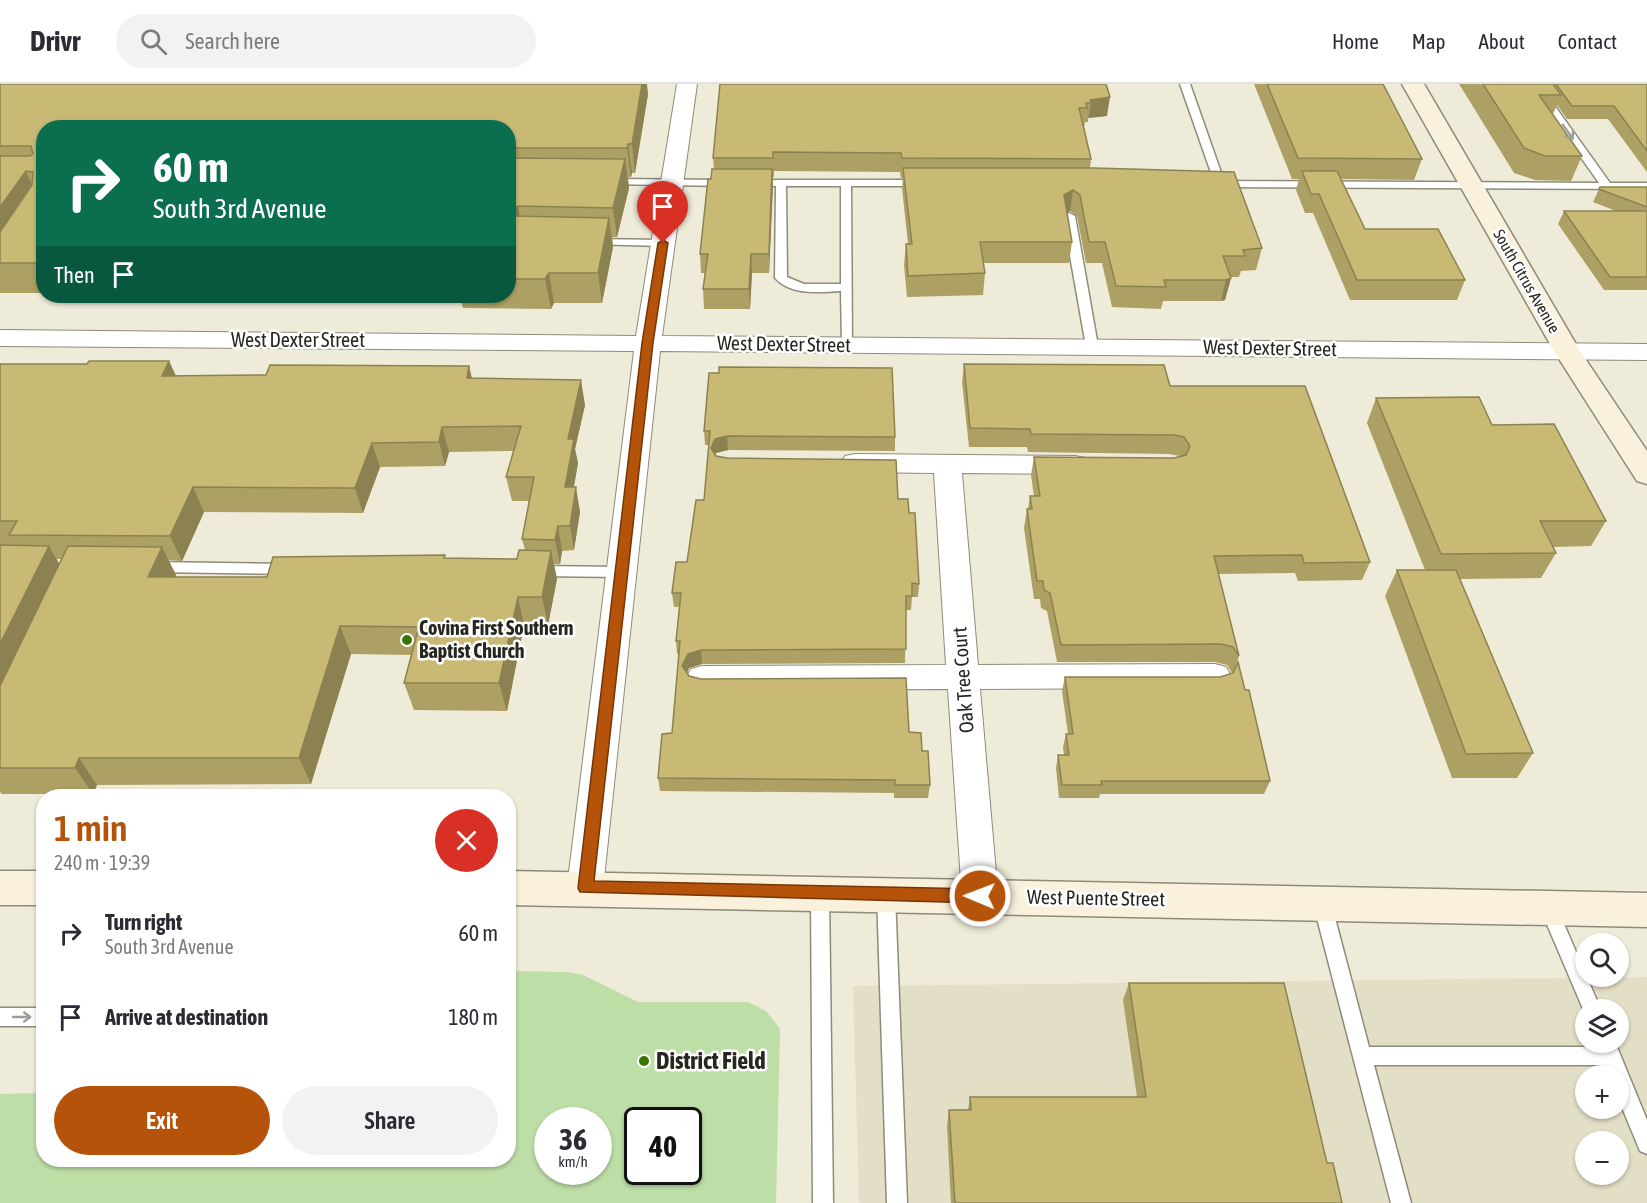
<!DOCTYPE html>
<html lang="en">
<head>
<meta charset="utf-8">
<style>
  :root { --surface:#fff; --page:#f2f2f3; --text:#2b2b33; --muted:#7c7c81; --line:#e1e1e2; --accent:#b45309 }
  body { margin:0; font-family:"Asap Condensed",sans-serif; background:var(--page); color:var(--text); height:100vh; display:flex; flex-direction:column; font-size:22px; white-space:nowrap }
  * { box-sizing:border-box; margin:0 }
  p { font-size:20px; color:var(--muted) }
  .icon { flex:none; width:33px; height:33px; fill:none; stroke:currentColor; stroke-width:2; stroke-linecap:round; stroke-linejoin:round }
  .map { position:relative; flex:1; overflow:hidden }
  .details { position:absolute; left:36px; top:705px; width:480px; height:378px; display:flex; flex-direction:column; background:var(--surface); border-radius:24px; box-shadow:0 2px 4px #0004 }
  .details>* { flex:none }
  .banner { position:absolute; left:36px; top:36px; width:480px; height:183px; border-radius:24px; box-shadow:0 2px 4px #0004; background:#0b6e4f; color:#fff; overflow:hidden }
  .buttons { position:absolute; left:1575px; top:849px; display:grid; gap:12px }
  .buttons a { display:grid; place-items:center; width:54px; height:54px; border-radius:50%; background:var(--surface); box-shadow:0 2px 4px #0004; font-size:30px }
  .speed { position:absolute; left:534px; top:1023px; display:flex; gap:12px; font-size:30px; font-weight:700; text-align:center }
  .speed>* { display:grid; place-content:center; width:78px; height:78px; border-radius:50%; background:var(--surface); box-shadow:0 2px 4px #0004; line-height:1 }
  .speed small { font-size:15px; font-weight:400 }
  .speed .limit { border:3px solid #111; border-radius:9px; background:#fff; color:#111 }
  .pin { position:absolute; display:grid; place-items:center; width:51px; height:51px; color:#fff; margin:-62px -26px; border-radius:50% 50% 50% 0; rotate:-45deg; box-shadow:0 0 6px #0007 }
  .pin .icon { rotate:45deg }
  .me { position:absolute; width:66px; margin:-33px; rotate:271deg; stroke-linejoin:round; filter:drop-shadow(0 0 4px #0008) }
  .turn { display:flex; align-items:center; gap:21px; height:126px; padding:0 18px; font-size:27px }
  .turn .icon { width:78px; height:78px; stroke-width:2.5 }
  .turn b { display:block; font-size:42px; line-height:51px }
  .then { display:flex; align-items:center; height:57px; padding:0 18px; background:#0003; gap:12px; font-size:22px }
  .round { display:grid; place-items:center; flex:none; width:63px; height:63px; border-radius:32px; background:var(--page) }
  .summary { display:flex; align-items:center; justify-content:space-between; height:102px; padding:0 18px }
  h1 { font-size:36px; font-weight:600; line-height:45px; color:var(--accent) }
  .primary-button { display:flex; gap:12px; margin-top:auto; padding:12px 18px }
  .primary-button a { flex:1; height:69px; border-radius:36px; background:var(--accent); color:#fff; font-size:24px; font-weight:600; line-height:69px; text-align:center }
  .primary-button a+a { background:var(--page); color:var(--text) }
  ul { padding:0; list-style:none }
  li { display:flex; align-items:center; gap:18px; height:84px; padding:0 18px }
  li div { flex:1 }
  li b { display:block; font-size:22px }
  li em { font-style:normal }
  header { display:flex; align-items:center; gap:36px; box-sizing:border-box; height:84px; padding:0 30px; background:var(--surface); border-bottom:2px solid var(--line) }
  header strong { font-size:28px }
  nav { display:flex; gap:33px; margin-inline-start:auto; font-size:21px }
  .search { width:420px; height:54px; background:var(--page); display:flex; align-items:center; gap:15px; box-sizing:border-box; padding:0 21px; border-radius:33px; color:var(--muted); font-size:22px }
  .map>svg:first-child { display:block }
</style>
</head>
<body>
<header>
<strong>Drivr</strong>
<div class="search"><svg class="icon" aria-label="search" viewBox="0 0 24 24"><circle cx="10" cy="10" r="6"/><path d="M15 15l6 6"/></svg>Search here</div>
<nav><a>Home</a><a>Map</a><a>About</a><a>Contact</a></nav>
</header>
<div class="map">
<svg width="1647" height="1119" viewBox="0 0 1647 1119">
  <rect width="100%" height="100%" fill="#eeebd9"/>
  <path fill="#e3dec6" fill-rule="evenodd" d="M1647,893V1119H859L853,902ZM1586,926H1618V958H1586ZM1586,992H1618V1024H1586ZM1586,1058H1618V1090H1586Z"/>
  <path fill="#bedea7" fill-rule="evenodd" d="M509,887L567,888L583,891L638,918H748L766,927L780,945L776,1119H0V1010L43,1009L44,1076H508ZM548,1036H598V1088H548ZM688,1036V1088H638V1036Z"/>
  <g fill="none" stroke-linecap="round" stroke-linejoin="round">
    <g stroke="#8e8b7a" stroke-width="3">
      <path id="lane" d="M1180,0H1190L1224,97L1599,99L1529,0H1539L1610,99H1647V105L1220,103L1215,100Z
        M609,95L726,96L731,99L726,102L605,100L604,98Z
        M753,96H921L926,99L921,102H851L852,264L848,265L842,261L841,207C820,208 791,212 775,194L776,102L749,101V97ZM786,102H841V200H804L787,193Z
        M1069,129L1075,132L1098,262L1092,266L1086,262L1063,132Z
        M592,155L663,156L669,159L663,162L588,160L586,158Z
        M153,478L288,480L295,485L288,490L153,488L146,483Z
        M537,482L622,483L629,488L622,493L537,492L530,487Z
        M820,801L826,804L829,809L833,1119H813L811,809L814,804Z
        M886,802L892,805L895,810L907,1119H887L877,810L880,805Z
        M1322,811L1328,814L1331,819L1369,963H1598L1596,958H1615L1647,1036V1070L1640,1067L1618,1014V992H1609L1605,981H1374L1411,1119H1391L1313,819L1316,814Z
        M1549,816L1555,819L1601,926H1586V932L1540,824L1543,819Z
        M0,924H44V942H0Z"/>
    </g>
    <g stroke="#8e8b7a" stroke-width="2">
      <path id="street" d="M677,0H697L662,252L1647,260V276L660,267L603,804L598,815L585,820L572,815L567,804L634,267L0,262V246L636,252Z
        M855,370L1075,372L1085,374L1089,381L1085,388L1075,390L962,389L978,581L1215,580L1226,583L1231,592L1226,601L1215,604L980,605L998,812L993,823L980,828L967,823L962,812L948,605L702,606L691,603L686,594L691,585L702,582L946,581L934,389L855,388L845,386L841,379L845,372Z"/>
    </g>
    <g stroke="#8e8b7a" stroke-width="3">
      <path id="secondary" d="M1402,0H1424L1580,267L1647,367V400L1637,397L1554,267Z
        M0,787H44V821H0Z
        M508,787L1647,809V843L508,821Z"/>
    </g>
    <use href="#lane" fill="#fff" fill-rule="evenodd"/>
    <use href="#street" fill="#fff" fill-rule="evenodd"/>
    <use href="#secondary" fill="#f9f1dc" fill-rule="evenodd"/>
  </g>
  <path fill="#aca064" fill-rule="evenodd" d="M0,0L648,10L635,89H632L631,93H628L629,104L617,153H612L613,163L602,219H554L551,225L463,224L460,212H508V44H44V209H0Z
    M1106,0L1107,32L1088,34V38H1085L1084,43L1091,75L1090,84L1262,164L1256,186L1241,187L1239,193H1230L1231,194L1225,216L1221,217H1163L1161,225L1112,223L1102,179H1086L1077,132L1070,127L1067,129L1072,158L1069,179H983L985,189L983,211L907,213L904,181L906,160H908L902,104L903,94H901L900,88L774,87V93H773L769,189H752L750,225H704L703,205L705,189H701L700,170L711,95L714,85L713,74Z
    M1254,0H1383L1422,75L1414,96L1341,95L1365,145L1465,196L1457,216H1350L1313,129H1305L1296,106L1299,95H1292Z
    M1459,0H1647V88L1608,35H1567L1557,21L1553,30L1582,72L1571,97L1535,96L1514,89Z
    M1600,103H1647V206H1604L1558,140L1564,127H1616L1593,118Z
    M104,212H420L196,214Z
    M169,277L176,292L266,291L469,282L472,294L585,321L575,365L578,379L574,403L580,428L574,466L562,467L560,480H554L557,495L548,541H524L507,627L414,626L404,599L412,571L351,570L311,700L97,701L93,710H2L0,708V461L16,462L0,461V280H87ZM514,367L506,393L512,417H529L522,455L525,466L517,475L446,474L267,493H175L176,491L168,476L182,477L204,428L363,429L380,383L445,382L449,368ZM57,475H62L59,480Z
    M964,280L1170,302L1370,478L1362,496L1298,497L1295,489L1218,490L1239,572L1235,584L1270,697L1264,710H1100L1099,714H1059L1056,684L1058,671H1064L1063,663L1066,650H1068L1062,607L1065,593H1220L1232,589L1227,581L1215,578H1057L1047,527L1041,524L1040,515H1034L1024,444L1027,425H1028L1030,412H1034L1031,391L1034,373L1174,374L1180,372L1169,370L1028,368L1027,363H969L962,298Z
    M1376,314L1492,341L1606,437L1591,462L1552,463L1556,469L1541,494L1460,495L1533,669L1517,694H1452L1385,512L1397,486H1425L1367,339Z
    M704,347L895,353V367L728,366L716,369L715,371L716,372L898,415L909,429L919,500L918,513H912L911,526H906L905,579L702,580L689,584L687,589L689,592L909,648L922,667L930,701L928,714H894V709L660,707L658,694L672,649L679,570H677L676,557L679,523H674L672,509L687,478L704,416L709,361H705Z
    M1129,899L1327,1079L1342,1119H951L947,1042L949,1026H968L970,1013H1137L1123,916Z"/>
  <path fill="#8c8251" d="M642,0H647L648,10L635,89L632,60Z
    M1110,13L1107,32L1088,34L1091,19L1090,16Z
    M628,60L632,89L631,93L627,64Z
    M625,75L629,104L617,153L613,124Z
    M772,85L773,104L769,189V170Z
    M26,87L39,116L0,175V123Z
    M1073,106L1070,127L1061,132L1064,111Z
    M518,122L523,152L517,155L511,126Z
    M609,134L613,163L602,219L598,189Z
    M751,170L752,189L750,225L749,205Z
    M549,189L554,219L551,225L545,195Z
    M1231,194L1225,216L1221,217L1226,196Z
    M169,277L180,301L162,292Z
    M469,282L474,306L467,294Z
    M581,296L585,321L575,365L578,379L569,428L565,403L568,355Z
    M442,343L449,368L445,382L439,358Z
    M727,352L728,366L716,369L712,378L711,364L715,355Z
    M372,359L380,383L363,429L355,404Z
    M193,403L204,428L182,477L170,452Z
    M576,403L580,428L574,466L570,442Z
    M558,442L562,467L560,480L555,456Z
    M49,462L65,490L0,627V560Z
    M162,463L176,491L163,521L148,493Z
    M551,467L557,495L548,541L542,513Z
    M518,513L524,541L507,627L499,599Z
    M340,542L351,570L311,700L299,674Z
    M701,566L702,580L689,584L684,595L682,582L688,570Z
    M79,674L97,701L93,710L75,684Z"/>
  <path fill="#c8ba74" stroke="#8c8251" stroke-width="1.5" d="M0,0H642L632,60H628L627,64H508V44H44V179H0V148L32,101L33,88L26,87L0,123V72H30L33,70L31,62H0Z
    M720,0H1106L1110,13L1090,16L1091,19H1086L1087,24H1079L1091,75L902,74L901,69L773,68V74H713Z
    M1267,0H1383L1422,75L1298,74Z
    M1483,0H1553L1561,11H1539L1582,72H1545L1524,64Z
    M1556,0H1647V67L1614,22H1572Z
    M508,74L625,75L613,124L518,122L511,126L513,132L609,134L598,189H549L545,195H508Z
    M903,84H1094L1234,88L1262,164L1243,166L1245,172H1223L1231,194L1226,196H1164L1166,203L1116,202L1105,158H1089L1080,111L1073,106L1064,111L1072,158H980L985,189L908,192L906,160H912Z
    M712,85H772L769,170H751L749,205H703L708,170H700L708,95H711Z
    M1302,87H1337L1365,145H1438L1465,196H1357L1319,110H1311Z
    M1600,103H1647V123L1599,105Z
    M1564,127H1647V193H1610Z
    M89,277H169L162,292L266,291L270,281L469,282L467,294L581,296L568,355H574L565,403H576L570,442H558L555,456L522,455L534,393H506L521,342L442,343L439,358L372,359L355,404L193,403L170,452L9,451L17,437H0V280H87Z
    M964,280L1164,281L1170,302H1305L1370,478L1304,479L1302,471L1214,472L1239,572L1233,563L1221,560L1061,561L1050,509L1044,506L1043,497H1037L1027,425H1032L1030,412H1040L1034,373L1174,374L1186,371L1190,362L1184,353L1174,351L1031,350L1030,345L970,344Z
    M719,283L892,284L895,353L727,352L715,355L711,364L716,372L727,374L896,376L898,415H908L909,429H915L919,500L912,499V512H906V565L701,566L688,570L682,582L689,592L701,595L906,594L909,648L921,649L922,667H928L930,701H895V696L658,694L662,650L672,649L680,557H676L681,509H672L676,478H687L696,416H704L710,347H704L709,289H719Z
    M1479,313L1492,341L1554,340L1606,437H1540L1556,469L1441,470L1376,314Z
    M0,461L49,462L0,560Z
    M68,462L162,463L148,493H267L273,473L445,471L444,474L517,475L519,466L551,467L542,513H518L499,599H404L419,543L340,542L299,674H79L75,684H0V602Z
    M1397,486H1456L1533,669L1466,670Z
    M1238,578L1245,606H1249L1270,697H1101L1102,701H1062L1058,671H1069L1066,650H1073L1065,593H1220L1233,589Z
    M1129,899H1284L1327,1079H1333L1342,1119H955L949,1026H971L970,1013H1146Z"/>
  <defs><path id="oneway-shaft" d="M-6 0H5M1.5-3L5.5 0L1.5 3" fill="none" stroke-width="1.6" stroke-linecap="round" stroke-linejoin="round" transform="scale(1.5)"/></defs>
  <g stroke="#9e9d9a">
    <use href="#oneway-shaft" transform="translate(1568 48) rotate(55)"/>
    <use href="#oneway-shaft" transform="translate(22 933)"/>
  </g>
  <path fill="#b45309" stroke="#753606" stroke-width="1.5" d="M663,156L668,159L653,259L594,797L980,805L985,807L987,812L985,817L980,819L580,808L578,804L642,259L658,159Z"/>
  <g fill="#3c7404" stroke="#fff" stroke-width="2">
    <circle cx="407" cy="556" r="6"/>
    <circle cx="644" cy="977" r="6"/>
  </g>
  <g text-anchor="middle" stroke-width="5" stroke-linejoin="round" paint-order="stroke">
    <g font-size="16" fill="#27261f" stroke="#fff">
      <text transform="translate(1527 197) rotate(60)" y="6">South Citrus Avenue</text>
    </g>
    <g font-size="20" fill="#27261f" stroke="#fff">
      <text x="298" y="263">West Dexter Street</text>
      <text transform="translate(784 260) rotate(1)" y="7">West Dexter Street</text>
      <text transform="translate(1270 264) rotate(1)" y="7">West Dexter Street</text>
      <text transform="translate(963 596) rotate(-94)" y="7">Oak Tree Court</text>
      <text transform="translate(1096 814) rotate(1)" y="7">West Puente Street</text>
    </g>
    <g font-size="20" font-weight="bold" fill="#27261f" stroke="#fff" text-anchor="start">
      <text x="419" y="551">Covina First Southern<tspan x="419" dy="23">Baptist Church</tspan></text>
    </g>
    <g font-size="24" font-weight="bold" fill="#27261f" stroke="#fff" text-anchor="start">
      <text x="656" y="985">District Field</text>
    </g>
  </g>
</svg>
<div class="buttons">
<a><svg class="icon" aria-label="search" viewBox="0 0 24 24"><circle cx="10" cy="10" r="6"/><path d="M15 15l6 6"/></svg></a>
<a><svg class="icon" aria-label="layers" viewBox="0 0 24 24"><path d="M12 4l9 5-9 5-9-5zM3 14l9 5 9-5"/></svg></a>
<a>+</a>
<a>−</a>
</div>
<div class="speed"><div>36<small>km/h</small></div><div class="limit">40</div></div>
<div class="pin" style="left:663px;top:159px;background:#d93025"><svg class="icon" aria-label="arrive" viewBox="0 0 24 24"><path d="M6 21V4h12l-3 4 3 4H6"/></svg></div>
<svg class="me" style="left:980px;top:812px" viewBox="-20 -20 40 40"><circle r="17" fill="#b45309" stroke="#fff" stroke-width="3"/><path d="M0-11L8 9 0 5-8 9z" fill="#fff"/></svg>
<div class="banner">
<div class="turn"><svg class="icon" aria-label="right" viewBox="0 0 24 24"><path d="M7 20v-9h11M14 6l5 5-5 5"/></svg><div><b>60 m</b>South 3rd Avenue</div></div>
<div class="then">Then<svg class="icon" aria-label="arrive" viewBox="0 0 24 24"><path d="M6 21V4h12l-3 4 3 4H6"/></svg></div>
</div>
<section class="details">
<div class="summary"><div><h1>1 min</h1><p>240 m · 19:39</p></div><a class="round" style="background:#d93025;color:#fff"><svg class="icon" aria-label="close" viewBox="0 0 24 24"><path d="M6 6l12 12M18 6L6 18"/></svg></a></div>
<ul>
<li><svg class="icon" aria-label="right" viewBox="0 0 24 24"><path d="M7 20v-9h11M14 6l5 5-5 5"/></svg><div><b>Turn right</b><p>South 3rd Avenue</p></div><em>60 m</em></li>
<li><svg class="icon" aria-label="arrive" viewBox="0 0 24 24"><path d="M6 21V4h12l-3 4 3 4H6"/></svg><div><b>Arrive at destination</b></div><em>180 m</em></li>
</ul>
<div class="primary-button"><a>Exit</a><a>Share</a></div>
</section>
</div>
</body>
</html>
